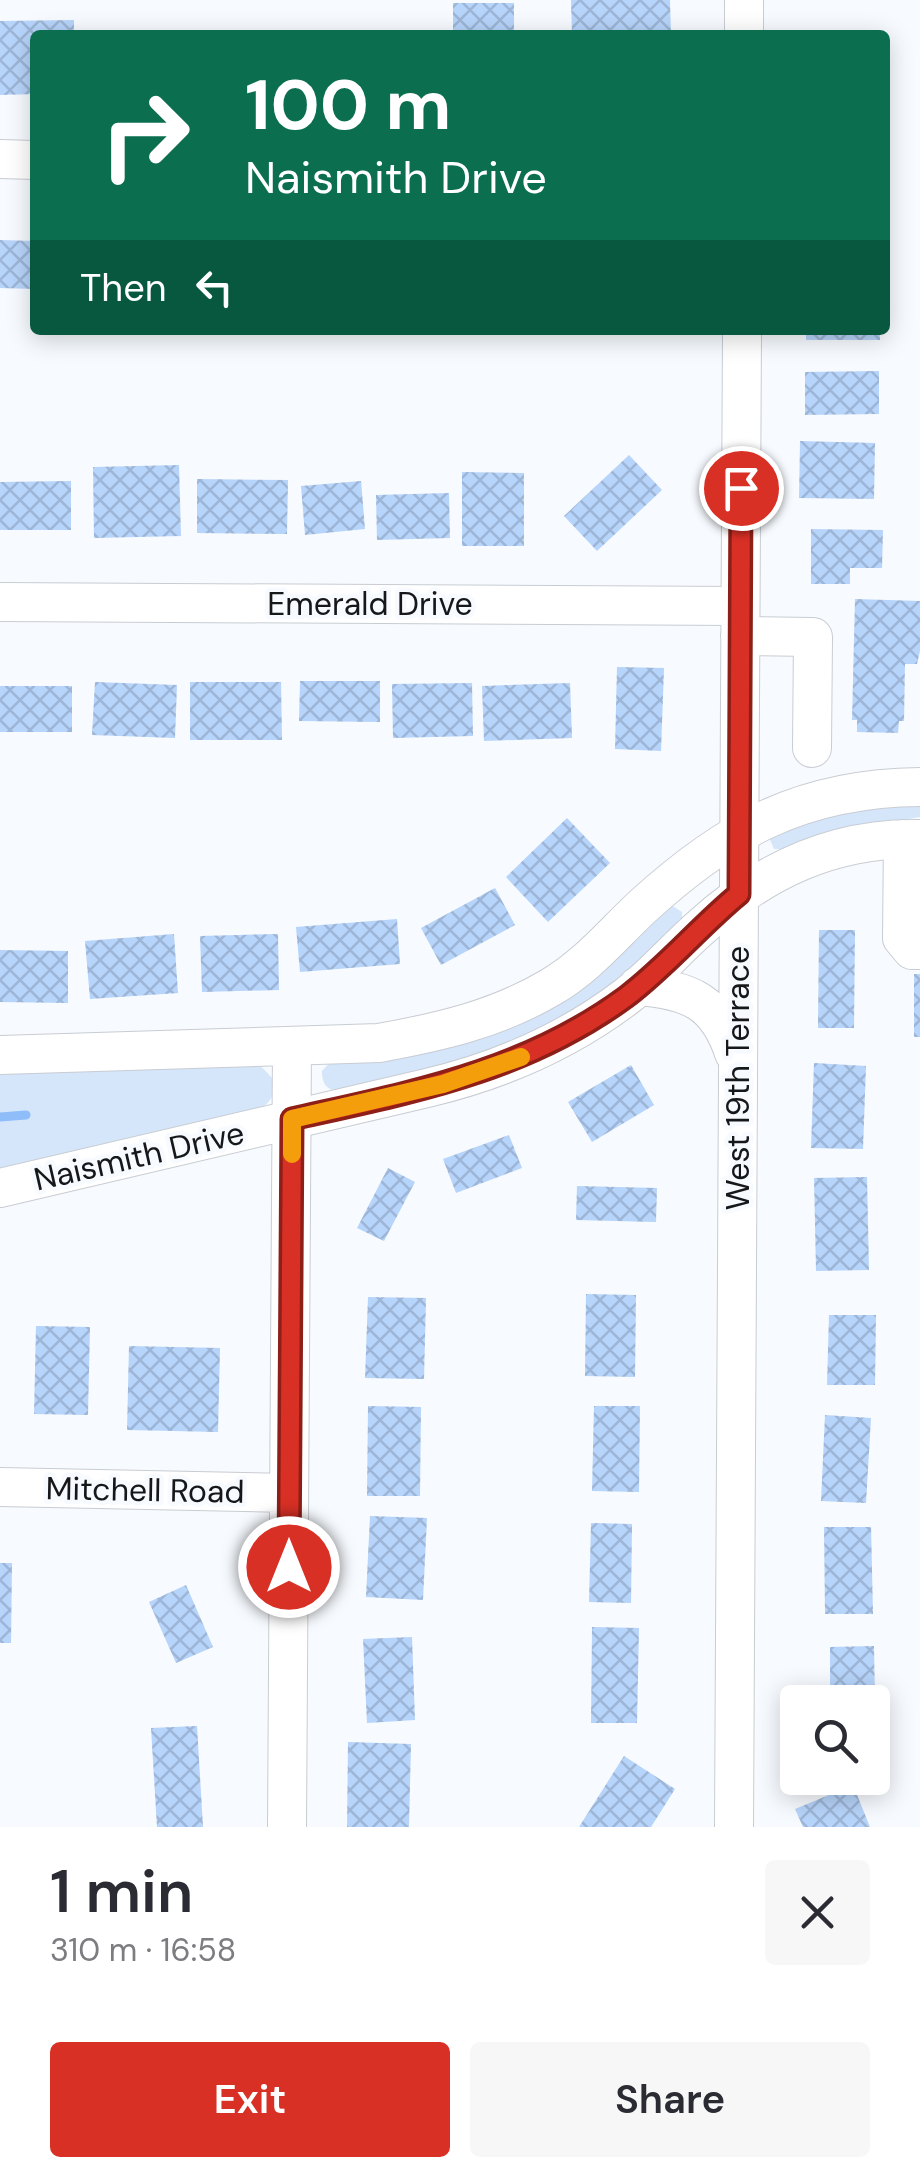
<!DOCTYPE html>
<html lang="en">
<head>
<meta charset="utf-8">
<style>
  :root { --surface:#fff; --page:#f7f7f7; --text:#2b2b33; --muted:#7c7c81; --accent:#d93025 }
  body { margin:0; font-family:"DM Sans",sans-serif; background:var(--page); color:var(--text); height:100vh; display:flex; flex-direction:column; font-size:38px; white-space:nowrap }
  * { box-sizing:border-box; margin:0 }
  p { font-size:32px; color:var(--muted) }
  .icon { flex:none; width:55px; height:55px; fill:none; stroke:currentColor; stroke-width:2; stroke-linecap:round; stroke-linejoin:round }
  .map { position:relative; height:1827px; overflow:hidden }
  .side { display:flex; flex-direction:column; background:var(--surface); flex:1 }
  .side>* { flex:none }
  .hud { position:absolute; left:30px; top:30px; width:860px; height:305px; border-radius:10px; box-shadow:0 5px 25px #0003; background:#0b6e4f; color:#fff; overflow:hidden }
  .tools { position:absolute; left:780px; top:1685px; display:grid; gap:20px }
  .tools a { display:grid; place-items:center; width:110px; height:110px; border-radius:10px; background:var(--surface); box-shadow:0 5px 25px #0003; font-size:50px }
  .pin { position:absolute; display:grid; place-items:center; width:85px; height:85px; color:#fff; margin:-42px; border:5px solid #fff; border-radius:50%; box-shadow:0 2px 10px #0007 }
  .me { position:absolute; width:110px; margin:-55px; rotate:0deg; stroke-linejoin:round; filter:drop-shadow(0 0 8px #0008) }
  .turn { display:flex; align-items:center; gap:35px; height:210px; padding:0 50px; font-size:45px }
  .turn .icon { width:130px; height:130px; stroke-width:2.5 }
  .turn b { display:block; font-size:70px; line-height:85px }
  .then { display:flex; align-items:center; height:95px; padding:0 50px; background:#0003; gap:20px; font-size:38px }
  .round { display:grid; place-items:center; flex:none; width:105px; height:105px; border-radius:10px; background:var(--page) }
  .summary { display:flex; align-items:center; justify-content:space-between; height:170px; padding:0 50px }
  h1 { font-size:60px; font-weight:600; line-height:75px }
  .button { display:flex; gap:20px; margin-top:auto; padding:20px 50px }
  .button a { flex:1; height:115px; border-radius:10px; background:var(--accent); color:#fff; font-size:40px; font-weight:600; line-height:115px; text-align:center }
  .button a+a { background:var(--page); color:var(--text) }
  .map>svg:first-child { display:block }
</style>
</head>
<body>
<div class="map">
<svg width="920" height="1827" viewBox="0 0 920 1827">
  <defs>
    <pattern id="building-cross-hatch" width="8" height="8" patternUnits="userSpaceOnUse" patternTransform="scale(2.5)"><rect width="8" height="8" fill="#b7d4fa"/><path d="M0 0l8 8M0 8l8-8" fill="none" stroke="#9db5d6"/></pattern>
  </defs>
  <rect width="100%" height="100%" fill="#f7fafe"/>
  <path fill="#d5e5fa" d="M920,803V817L832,832L782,849H774L768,835L823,811Z
    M671,905L682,912V920L626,978L528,1040L445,1067L337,1092C325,1088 322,1083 322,1071L333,1059L438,1047Z
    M256,1061L275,1081C275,1096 270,1103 257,1111L0,1171V1069Z"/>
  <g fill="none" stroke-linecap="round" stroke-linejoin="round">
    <path stroke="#8ebdfa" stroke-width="9" d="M0,1117L26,1115"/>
  </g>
  <path fill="url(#building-cross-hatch)" d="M571,0H670L671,35H572Z
    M453,3H514V35H453Z
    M74,20V35H35V94L0,95V21Z
    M0,240L35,241V289L0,288Z
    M806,330H880V340H806Z
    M879,371V414L805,415V372Z
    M800,441L875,443L874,499L799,498Z
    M629,455L662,490L597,551L564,516Z
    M179,465L181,536L94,538L93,467Z
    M462,472L524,473V546H462Z
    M197,479L288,480L287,534L197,533Z
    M71,481V530H0V482Z
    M361,481L365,529L305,535L301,486Z
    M449,493L450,538L377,540L376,495Z
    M811,529L883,530L882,568H850V584H811Z
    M855,599L920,601V651L917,664H905L904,721H899L898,733L857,732V720H852Z
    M617,667L664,668L661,751L615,749Z
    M300,681H380V722L299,721Z
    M95,682L177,685L175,738L92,735Z
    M190,682H281L282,740H190Z
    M472,683L473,736L393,738L392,684Z
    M570,683L572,738L484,741L482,686Z
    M0,686H72V732H0Z
    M567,818L610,863L548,922L506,877Z
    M495,888L515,925L441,965L421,928Z
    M397,919L400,964L300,972L296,927Z
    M819,930H855L854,1028H818Z
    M174,934L178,993L90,999L85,941Z
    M278,934L279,990L202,992L200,936Z
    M0,950L68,951V1003L0,1002Z
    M914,974H920V1037H914Z
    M814,1063L866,1066L863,1149L811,1148Z
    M631,1065L654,1105L592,1142L568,1102Z
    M509,1135L522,1168L456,1193L443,1159Z
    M388,1168L415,1182L384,1241L357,1228Z
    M867,1177L869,1270L816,1271L814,1178Z
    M577,1186L657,1188L656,1222L576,1220Z
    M586,1294L636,1295L635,1377L585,1376Z
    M368,1297L426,1298L424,1379L365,1378Z
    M829,1315H876L875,1385H827Z
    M36,1326L90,1327L88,1415L34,1414Z
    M129,1346L220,1348L218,1432L127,1430Z
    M368,1406L421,1407L420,1496H367Z
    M594,1406H640L639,1492L592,1491Z
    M825,1415L871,1418L866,1503L821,1501Z
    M370,1516L427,1518L423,1600L366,1597Z
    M591,1523L632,1524L631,1603L589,1602Z
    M824,1527H871L873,1614H825Z
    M0,1563H12L11,1643H0Z
    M186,1585L213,1647L176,1663L149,1602Z
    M592,1627L639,1628L637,1723H591Z
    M412,1637L415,1720L367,1723L363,1639Z
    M874,1646L875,1702H830V1647Z
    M197,1726L203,1827H157L151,1728Z
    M348,1742L411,1744L409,1827H347Z
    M624,1756L675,1789L651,1827H579Z
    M853,1785L870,1827H803L795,1809Z"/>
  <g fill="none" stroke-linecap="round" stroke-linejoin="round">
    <g stroke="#c8cdd3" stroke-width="40">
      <path id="minor" d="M744,35V0
        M0,159L35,160
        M0,602L740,606
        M740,636L813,637L812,748
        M903,839L902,938L912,950H920
        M638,986C689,990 717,1001 734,1053
        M0,1055L379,1043C440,1032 497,1019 551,987C587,966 612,935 642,907C727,829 803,788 920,787
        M0,1188L427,1088C499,1071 568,1041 627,996C653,976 675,950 700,928C763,870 834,837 920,839
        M0,1487L289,1493
        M287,1827L292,1047
        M734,1827L742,330"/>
    </g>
    <use href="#minor" stroke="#fff" stroke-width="38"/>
  </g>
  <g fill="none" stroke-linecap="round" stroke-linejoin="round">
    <g stroke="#8d1f18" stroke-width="25">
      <path id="route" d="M289,1567L292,1119C412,1092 524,1072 626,997C666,967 700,926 739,894L741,488"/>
    </g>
    <use href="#route" stroke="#d93025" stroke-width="18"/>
    <path stroke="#f59e0b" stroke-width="18" d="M292,1154V1119L443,1084L521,1057"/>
  </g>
  <g text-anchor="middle" stroke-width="9" stroke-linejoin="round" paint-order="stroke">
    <g font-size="32" fill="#161719" stroke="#f7fafe">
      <text x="370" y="615">Emerald Drive</text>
      <text transform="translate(738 1078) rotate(-90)" y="11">West 19th Terrace</text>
      <text transform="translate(139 1156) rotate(-13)" y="11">Naismith Drive</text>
      <text transform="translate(145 1490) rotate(1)" y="11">Mitchell Road</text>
    </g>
  </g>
</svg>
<div class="tools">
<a><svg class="icon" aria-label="search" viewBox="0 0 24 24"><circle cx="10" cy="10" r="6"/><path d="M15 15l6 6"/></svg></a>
</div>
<div class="pin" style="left:741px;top:488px;background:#d93025"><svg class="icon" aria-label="arrive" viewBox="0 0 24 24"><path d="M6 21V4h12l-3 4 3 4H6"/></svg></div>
<svg class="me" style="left:289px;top:1567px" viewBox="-20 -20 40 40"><circle r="17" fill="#d93025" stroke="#fff" stroke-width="3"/><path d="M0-11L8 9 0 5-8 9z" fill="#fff"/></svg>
<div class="hud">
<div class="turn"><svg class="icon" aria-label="right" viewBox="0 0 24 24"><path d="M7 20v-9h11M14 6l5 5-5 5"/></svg><div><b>100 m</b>Naismith Drive</div></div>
<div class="then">Then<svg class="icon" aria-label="left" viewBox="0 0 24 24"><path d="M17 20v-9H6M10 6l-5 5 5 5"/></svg></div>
</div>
</div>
<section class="side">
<div class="summary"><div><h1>1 min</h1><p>310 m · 16:58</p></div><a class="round"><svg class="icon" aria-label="close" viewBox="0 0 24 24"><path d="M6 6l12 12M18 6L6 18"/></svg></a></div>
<div class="button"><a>Exit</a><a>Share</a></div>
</section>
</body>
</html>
